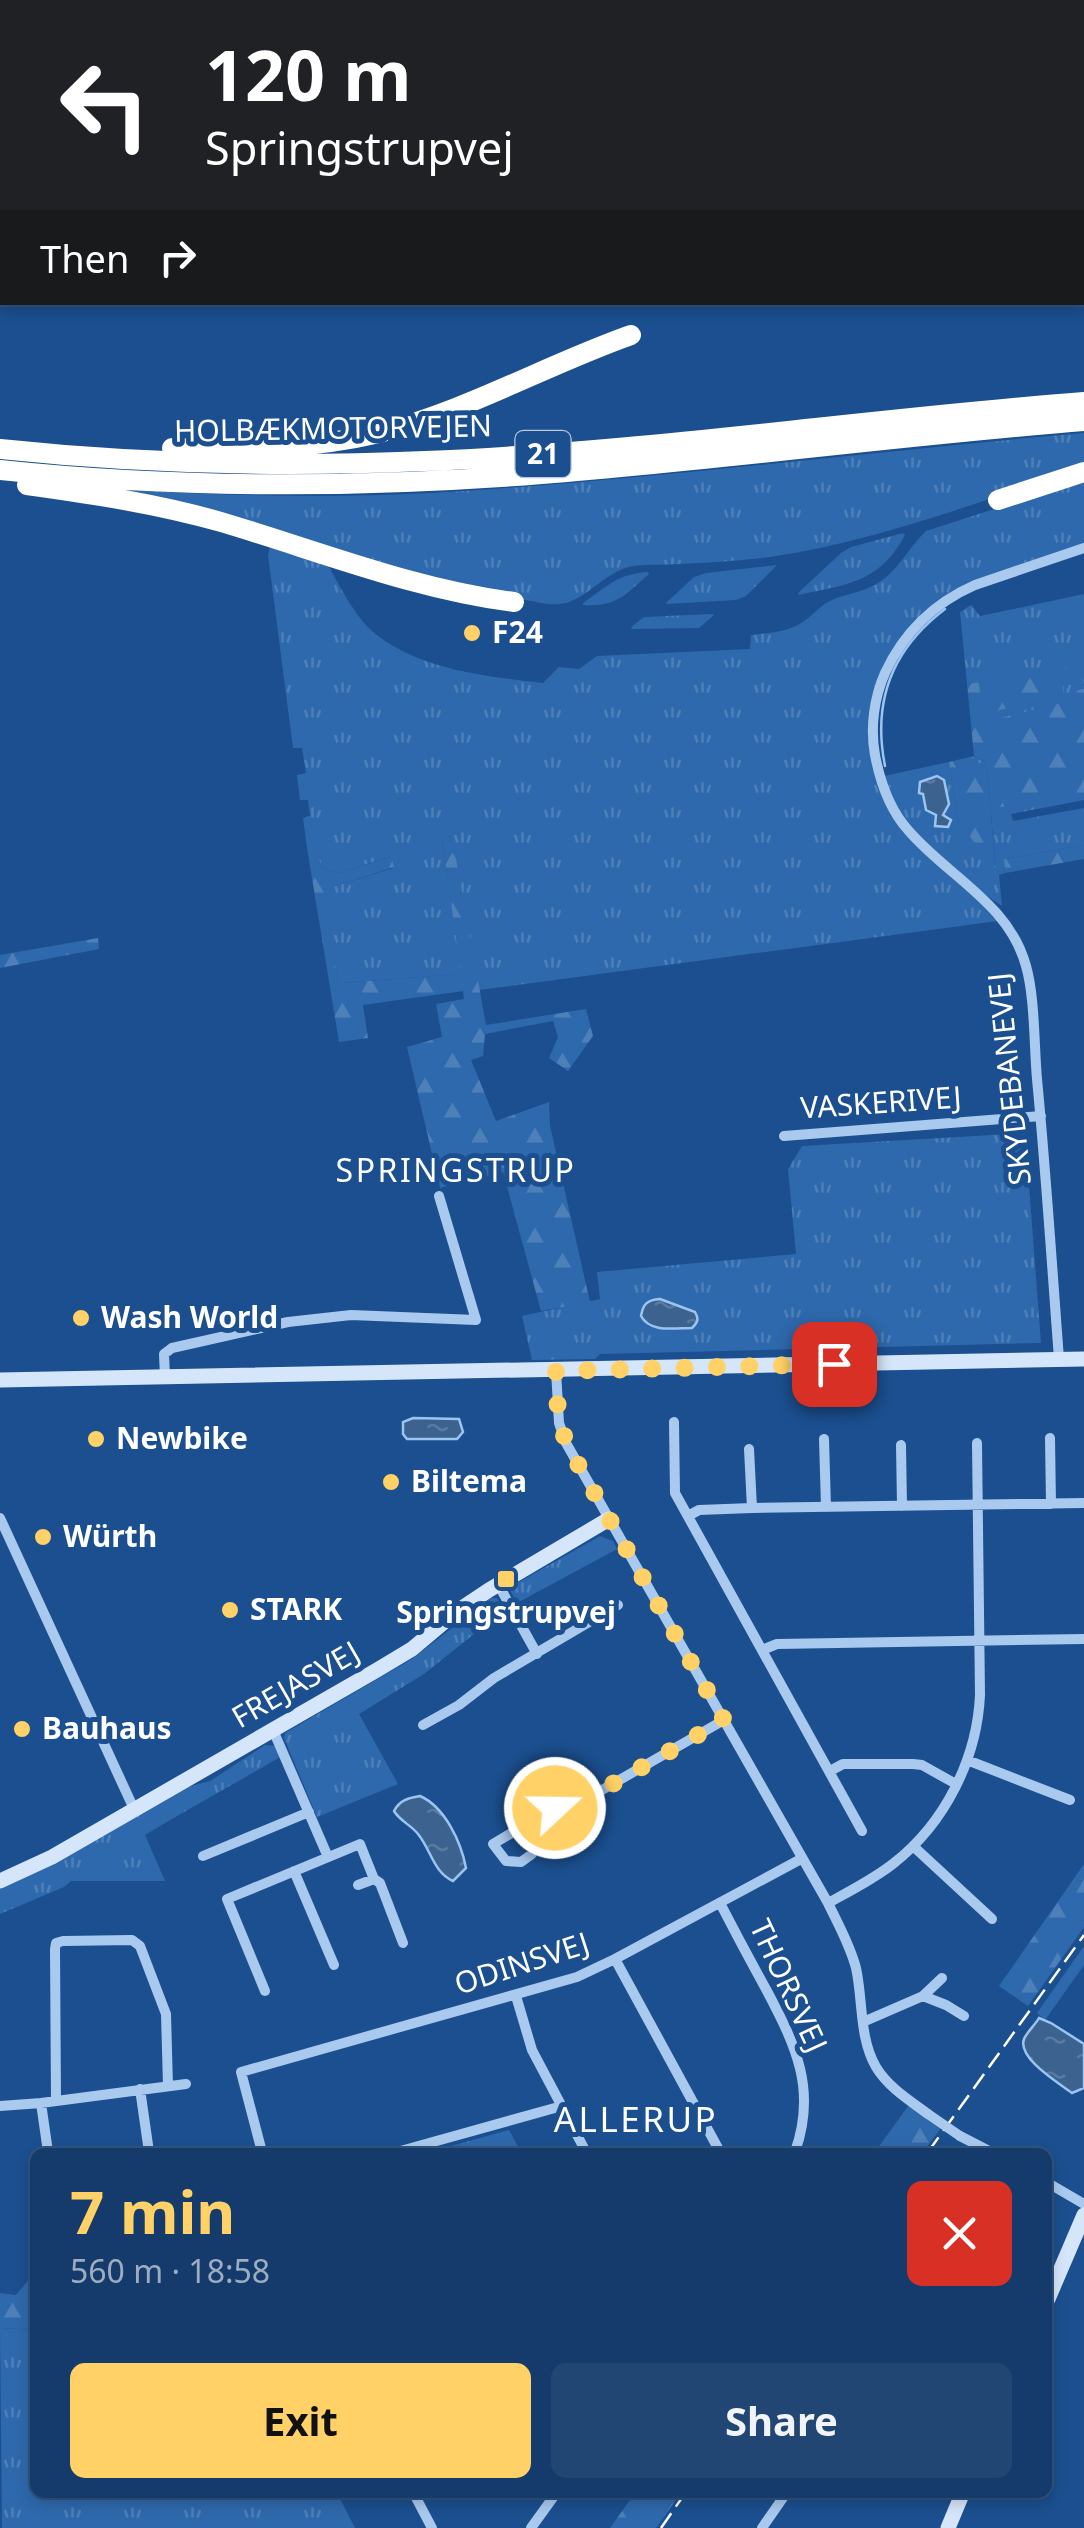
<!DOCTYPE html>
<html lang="en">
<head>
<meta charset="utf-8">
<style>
  :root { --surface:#143b6b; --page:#214673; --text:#f1f3f6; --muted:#9dadc1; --line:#33557e; --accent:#ffd166 }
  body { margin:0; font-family:"Noto Sans",sans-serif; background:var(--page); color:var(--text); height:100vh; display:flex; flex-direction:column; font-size:38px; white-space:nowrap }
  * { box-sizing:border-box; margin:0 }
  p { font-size:32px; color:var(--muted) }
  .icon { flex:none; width:55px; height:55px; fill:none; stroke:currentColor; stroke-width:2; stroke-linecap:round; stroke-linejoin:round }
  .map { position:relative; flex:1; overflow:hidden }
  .drawer { position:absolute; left:30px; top:2148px; width:1022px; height:350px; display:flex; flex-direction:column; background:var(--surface); border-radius:15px; box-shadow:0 5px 15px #0003,0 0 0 2px var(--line) }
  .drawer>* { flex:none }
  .hud { position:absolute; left:0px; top:0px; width:1085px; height:305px; box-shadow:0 5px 15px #0003,0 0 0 2px var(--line); background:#202124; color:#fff; overflow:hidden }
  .pin { position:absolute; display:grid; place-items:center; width:85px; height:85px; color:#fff; margin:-42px; border-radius:20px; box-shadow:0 5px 15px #0006 }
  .me { position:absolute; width:110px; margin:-55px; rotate:69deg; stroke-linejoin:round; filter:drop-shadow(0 0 8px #0008) }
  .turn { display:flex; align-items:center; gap:35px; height:210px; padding:0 40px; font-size:45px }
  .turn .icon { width:130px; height:130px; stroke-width:2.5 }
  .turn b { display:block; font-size:70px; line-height:85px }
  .then { display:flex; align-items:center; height:95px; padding:0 40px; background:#0003; gap:20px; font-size:38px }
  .round { display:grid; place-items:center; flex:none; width:105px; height:105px; border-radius:15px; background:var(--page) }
  .head { display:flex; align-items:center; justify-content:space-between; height:170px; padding:0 40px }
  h1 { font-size:60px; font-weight:700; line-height:75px; color:var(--accent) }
  .action { display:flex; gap:20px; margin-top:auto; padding:20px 40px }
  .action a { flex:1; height:115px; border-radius:15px; background:var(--accent); color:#111; font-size:40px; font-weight:700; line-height:115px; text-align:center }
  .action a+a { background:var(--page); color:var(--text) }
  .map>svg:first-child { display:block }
</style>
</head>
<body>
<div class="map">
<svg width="1084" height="2528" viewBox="0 0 1084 2528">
  <defs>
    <pattern id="grass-tufts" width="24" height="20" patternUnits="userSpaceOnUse" patternTransform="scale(2.5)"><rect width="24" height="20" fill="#2e69ad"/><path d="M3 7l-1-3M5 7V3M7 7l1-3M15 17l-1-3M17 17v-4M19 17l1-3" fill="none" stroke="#4d80b9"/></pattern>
    <pattern id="forest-firs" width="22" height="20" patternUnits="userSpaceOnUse" patternTransform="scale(2.5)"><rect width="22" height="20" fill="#2e69ad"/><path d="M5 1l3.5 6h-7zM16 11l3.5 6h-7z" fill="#4d80b9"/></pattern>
    <pattern id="water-ripples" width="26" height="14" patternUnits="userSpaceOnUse" patternTransform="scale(2.5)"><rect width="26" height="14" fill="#3c6290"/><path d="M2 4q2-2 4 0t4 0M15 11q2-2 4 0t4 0" fill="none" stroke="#597aa1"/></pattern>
  </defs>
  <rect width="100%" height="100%" fill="#1b4f8f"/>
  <path fill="url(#grass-tufts)" d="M1084,433V467C981,501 878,541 770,557C740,561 709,563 679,564C664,565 648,564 633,566C604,571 587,601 560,604C545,606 530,599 515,599L98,488C214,496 332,499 448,492C660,479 872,451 1084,433Z
    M1084,480V544L1001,572L917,620L872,706L887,804L998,921L479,990L451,836L442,839L462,974L338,983L323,890L393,868L390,857L338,873L321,868L316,848H307L303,818L310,816L308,800H300L297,775L306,773L302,748H293L268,555L270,546L328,565C339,585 355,616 372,631C418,670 485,676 543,683L559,667L579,669L597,656L750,649L751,635C769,633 788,632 803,622C812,616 819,607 828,602C847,592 865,594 885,578C901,565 911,545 926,531Z
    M903,533L905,535C879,583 848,584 799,595L798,593L841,553L851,547Z
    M777,565L746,596L736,600L667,604L666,603L694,577L706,573Z
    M648,572L649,574C625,595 617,607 583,605V603C607,587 616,574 648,572Z
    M1084,594V800L1011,814L1013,821L1084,808V845L1004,859L1005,873L999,875L1002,906C955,874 900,832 884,776L949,762L958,821L996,869L987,769L970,757L974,756L985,762L978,682L967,684L960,612L971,605L980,616Z
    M712,614L714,615L699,628L632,629L631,627L644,617Z
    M1025,1133L1041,1343L600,1354L595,1359L532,1360L522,1316L600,1299L597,1272L796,1254L788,1169L802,1146Z
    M600,1536L613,1541L617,1549L517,1603L510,1590L512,1586Z
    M491,1598H497L504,1610L424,1674L359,1714L398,1784L317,1817L284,1738L285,1733L412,1659Z
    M265,1745L275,1746L280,1757C235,1784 189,1808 145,1835L165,1881H71L64,1887L0,1914V1887L180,1789L210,1781Z
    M509,2130L521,2152H429Z
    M0,2328L35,2330V2492L337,2493L355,2528H2Z"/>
  <path fill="url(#forest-firs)" d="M1084,663V681L1063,686L1064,696L990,712L986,685Z
    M979,682L986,762L974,756L967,684Z
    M1084,689V793L995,808L988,721L1069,701V692Z
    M970,757L987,769L996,871L958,821L949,762Z
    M452,836L486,1025L586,1009L593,1036L568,1071L549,1058L558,1037L553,1021L485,1034L483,1056L471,1060L496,1121L549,1102L550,1126L590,1302L541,1311L503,1172L440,1188L407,1047L442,1037L436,1004L464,999L463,991L363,1005L368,1038L339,1042L307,848L316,847L321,868L338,873L391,857L394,867L324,890L338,983L461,974L442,838Z
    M1084,845V859L1005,873L1004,859Z
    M98,938L99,949L0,968V955Z
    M1084,1864V1927L1028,2006L999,1986Z
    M1084,1946V1965L1045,2020L1037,2013Z
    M909,2105L941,2128L923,2152H875Z
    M35,2272V2330L0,2328V2293L16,2295Z
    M635,2493V2492L681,2493L656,2528H610Z"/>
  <path fill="url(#water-ripples)" stroke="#9cc4f0" stroke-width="2.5" d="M937,776L944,780L949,804L943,815L951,820L948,827L935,826L936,815L926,810L923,794L919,793L920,782Z
    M660,1299L695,1312C699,1319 698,1322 692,1328C675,1328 650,1333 641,1316C643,1304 647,1300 660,1299Z
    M413,1418L459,1419L463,1432L457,1439H407L403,1434V1422Z
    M420,1796C445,1807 461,1842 466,1868L453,1881C434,1873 431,1850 418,1834C411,1825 400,1821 394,1811C400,1800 408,1798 420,1796Z
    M1039,2018L1051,2023L1084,2044V2088L1072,2093C1059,2083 1017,2058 1024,2039C1027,2032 1035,2025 1039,2018Z"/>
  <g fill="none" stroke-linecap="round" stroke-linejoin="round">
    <path stroke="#9cc4f0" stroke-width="2.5" d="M885,766C872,701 892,649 945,609"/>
    <path stroke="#a9c9ee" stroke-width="10" d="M521,0V2
      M1082,177H1084
      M784,1136L1041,1116
      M1059,1359C1052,1266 1046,1173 1037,1079C1034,1046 1035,997 1026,966C1009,903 947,876 908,830C890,810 880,781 875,755C870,728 874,698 885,673C904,632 934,603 975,585L1084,548
      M556,1371L559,1423L566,1443L828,1903C838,1924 850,1945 856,1968C863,1999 859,2038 876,2067C888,2087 909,2100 928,2114
      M165,1377L164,1354L172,1348L288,1322L351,1315L476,1320L439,1196
      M674,1422L675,1493L862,1831
      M1050,1438L1051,1504
      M824,1439L826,1507
      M901,1445L902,1506
      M749,1449L752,1508
      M688,1516L699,1510L752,1508L1084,1503
      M0,1518L134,1809
      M498,1584L537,1654
      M762,1650L777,1644L1084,1639
      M423,1725L459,1705L494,1678L618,1605
      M273,1730L328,1857
      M967,1760L1070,1800
      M830,1771L843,1764H913L922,1765L956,1784
      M527,1824L535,1842L532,1854L521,1862L506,1861L493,1844L579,1793L602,1790L724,1720
      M913,1846L992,1919
      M203,1856L309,1812
      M294,1871L334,1965
      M358,1885L374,1879
      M720,1903C735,1932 751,1962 767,1991C796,2046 817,2090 795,2152
      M828,1903C850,1891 874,1879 894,1863C945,1823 977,1759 980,1695L977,1443
      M615,1959L719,2150
      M265,1991L227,1899L360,1844L374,1879L380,1883L403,1943
      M516,1996L532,2050L586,2152
      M923,1996L946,2005L964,2016
      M863,2022L923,1996L942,1978
      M140,2089L149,2152
      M56,2101L55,1949L56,1943L63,1941L132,1940L140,1946L166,2014L168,2086
      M41,2103L48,2152
      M0,2106L41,2103L186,2084
      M960,2136L991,2152
      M262,2152L241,2072L577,1977L615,1959L801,1859
      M397,2152L562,2106
      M1048,2183L1084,2204
      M413,2492L432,2528
      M531,2528L557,2492
      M762,2528L787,2492"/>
    <path stroke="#d6e6fa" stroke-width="15" d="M0,1380L1084,1359
      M0,1881L52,1857L377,1670L412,1649L456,1612L489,1590L609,1519
      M1048,2299L1084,2215
      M948,2528L963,2492"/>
    <path stroke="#fff" stroke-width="20" d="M172,448C241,450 312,449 379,433C467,411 546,365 631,335
      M0,449C141,464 283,467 425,461C646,452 864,419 1084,402
      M0,470C171,488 345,488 516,476C706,462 894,436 1084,421
      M27,485C92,494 158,504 221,522C319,551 413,589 514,602
      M998,500L1084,472"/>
    <path stroke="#fff" stroke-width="2.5" stroke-dasharray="18 8" stroke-linecap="butt" d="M928,2152L1084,1935
      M661,2528L686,2492"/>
    <path stroke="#a9c9ee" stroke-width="10" d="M928,2114L960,2136"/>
  </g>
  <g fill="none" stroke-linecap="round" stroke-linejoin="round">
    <path stroke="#ffd166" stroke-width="18" stroke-dasharray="0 32.4" d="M555,1808L579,1793L602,1790L724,1720L566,1443L558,1413L556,1371L834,1364"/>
  </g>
  <g fill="#ffd166" stroke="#1b4f8f" stroke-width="4">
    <circle cx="472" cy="633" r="10"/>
    <circle cx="81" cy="1318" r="10"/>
    <circle cx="96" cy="1439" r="10"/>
    <circle cx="391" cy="1482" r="10"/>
    <circle cx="43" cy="1537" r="10"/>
    <rect x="496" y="1569" width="20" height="20" rx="5"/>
    <circle cx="230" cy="1610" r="10"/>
    <circle cx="22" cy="1729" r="10"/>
  </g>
  <g text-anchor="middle" stroke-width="10" stroke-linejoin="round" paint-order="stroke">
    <rect fill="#1b4f8f" stroke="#bbcadd" stroke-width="2.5" x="515.5" y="431" width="55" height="46" rx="8"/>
    <g font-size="28" font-weight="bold" fill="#fff">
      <text x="543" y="464">21</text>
    </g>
    <g font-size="30" fill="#fff" stroke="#1b4f8f">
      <text transform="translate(333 429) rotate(-1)" y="10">HOLBÆKMOTORVEJEN</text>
      <text transform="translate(1010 1079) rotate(-96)" y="10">SKYDEBANEVEJ</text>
      <text transform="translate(881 1103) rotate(-4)" y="10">VASKERIVEJ</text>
      <text transform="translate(296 1685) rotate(-30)" y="10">FREJASVEJ</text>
      <text transform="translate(522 1964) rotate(-18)" y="10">ODINSVEJ</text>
      <text transform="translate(788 1986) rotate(65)" y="10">THORSVEJ</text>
    </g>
    <g font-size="30" font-weight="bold" fill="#fff" stroke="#1b4f8f" text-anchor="start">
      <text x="492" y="643">F24</text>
      <text x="101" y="1328">Wash World</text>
      <text x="116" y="1449">Newbike</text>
      <text x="411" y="1492">Biltema</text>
      <text x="63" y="1547">Würth</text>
      <text x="250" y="1620">STARK</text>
      <text x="506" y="1623" text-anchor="middle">Springstrupvej</text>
      <text x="42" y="1739">Bauhaus</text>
    </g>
    <g font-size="32" letter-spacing="2.5" fill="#fff" stroke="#1b4f8f">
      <text x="456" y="1182">SPRINGSTRUP</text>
    </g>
    <g font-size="35" letter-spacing="2.5" fill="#fff" stroke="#1b4f8f">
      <text x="636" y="2132">ALLERUP</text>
    </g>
  </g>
</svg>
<div class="pin" style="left:834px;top:1364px;background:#d93025"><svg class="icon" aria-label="arrive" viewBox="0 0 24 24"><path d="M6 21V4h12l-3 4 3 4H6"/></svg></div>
<svg class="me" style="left:555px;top:1808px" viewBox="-20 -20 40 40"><circle r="17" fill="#ffd166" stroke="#fff" stroke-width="3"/><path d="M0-11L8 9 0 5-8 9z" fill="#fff"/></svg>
<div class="hud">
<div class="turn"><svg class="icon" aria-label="left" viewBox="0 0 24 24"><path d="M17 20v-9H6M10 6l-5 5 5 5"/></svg><div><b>120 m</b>Springstrupvej</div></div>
<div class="then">Then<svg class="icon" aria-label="right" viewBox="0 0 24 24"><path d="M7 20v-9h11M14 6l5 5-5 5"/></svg></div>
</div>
<section class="drawer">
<div class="head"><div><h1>7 min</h1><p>560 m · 18:58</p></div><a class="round" style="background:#d93025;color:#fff"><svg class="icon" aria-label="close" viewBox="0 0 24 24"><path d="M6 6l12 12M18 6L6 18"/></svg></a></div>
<div class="action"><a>Exit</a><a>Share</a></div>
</section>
</div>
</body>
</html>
